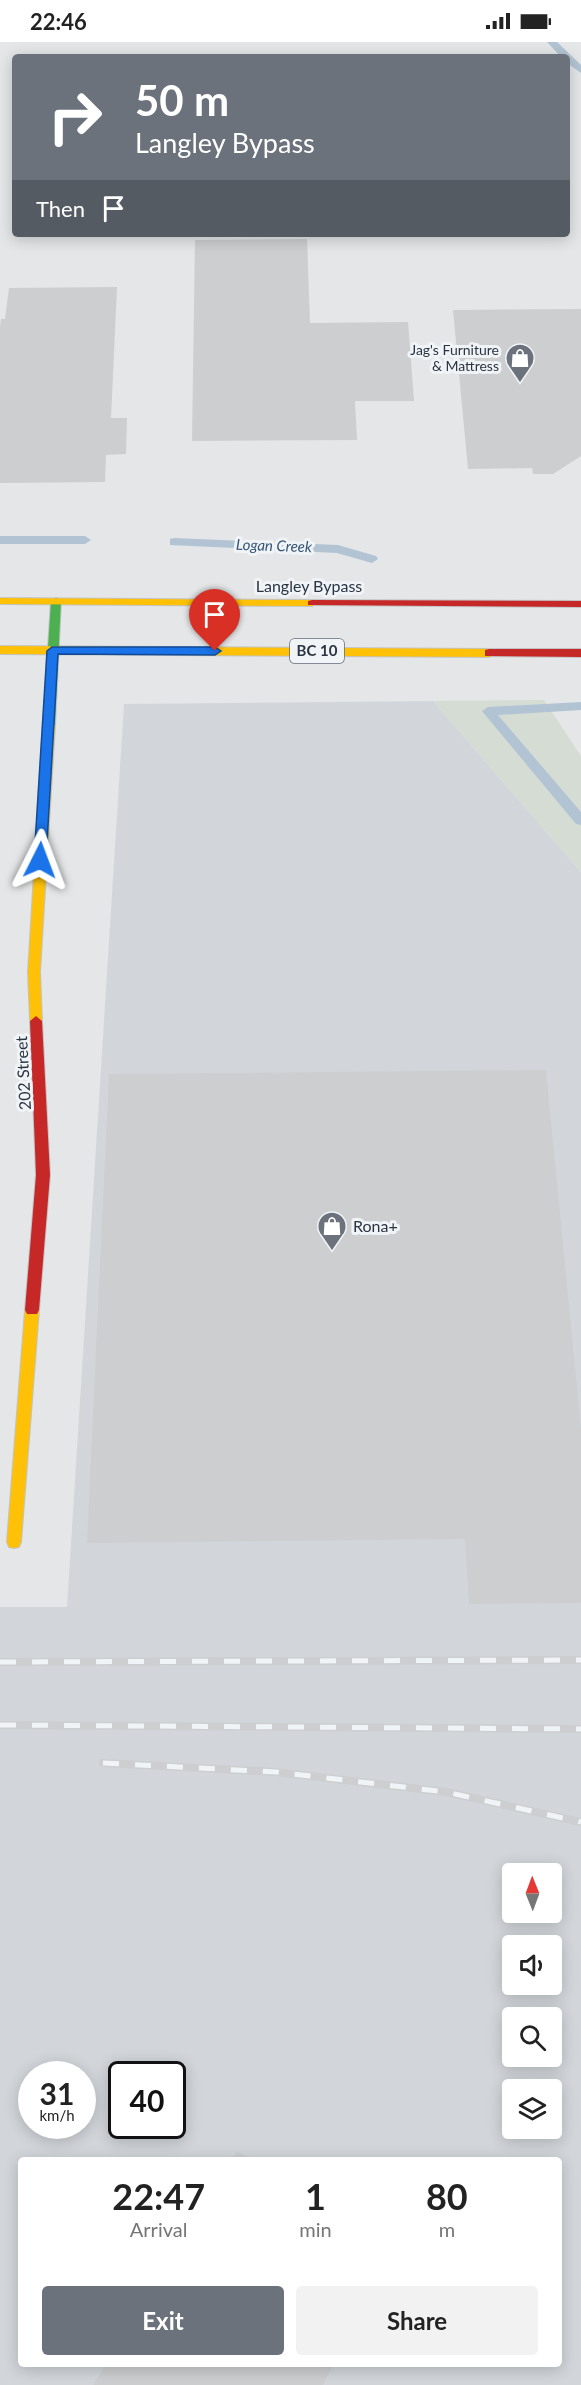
<!DOCTYPE html>
<html lang="en">
<head>
<meta charset="utf-8">
<style>
  :root { --surface:#fff; --page:#f2f2f2; --text:#222; --muted:#767676; --accent:#6b727c }
  body { margin:0; font-family:Lato,sans-serif; background:var(--page); color:var(--text); height:100vh; display:flex; flex-direction:column; font-size:22px; white-space:nowrap }
  * { box-sizing:border-box; margin:0 }
  p { font-size:20px; color:var(--muted) }
  .icon { flex:none; width:33px; height:33px; fill:none; stroke:currentColor; stroke-width:2; stroke-linecap:round; stroke-linejoin:round }
  .map { position:relative; flex:1; overflow:hidden }
  .drawer { position:absolute; left:18px; top:2115px; width:544px; height:210px; display:flex; flex-direction:column; background:var(--surface); border-radius:6px; box-shadow:0 3px 15px #0003 }
  .drawer>* { flex:none }
  .banner { position:absolute; left:12px; top:12px; width:558px; height:183px; border-radius:6px; box-shadow:0 3px 15px #0003; background:#6b727c; color:#fff; overflow:hidden }
  .needle { width:39px; rotate:359deg }
  .fabs { position:absolute; left:502px; top:1821px; display:grid; gap:12px }
  .fabs a { display:grid; place-items:center; width:60px; height:60px; border-radius:6px; background:var(--surface); box-shadow:0 3px 15px #0003; font-size:30px }
  .speed { position:absolute; left:18px; top:2019px; display:flex; gap:12px; font-size:30px; font-weight:700; text-align:center }
  .speed>* { display:grid; place-content:center; width:78px; height:78px; border-radius:50%; background:var(--surface); box-shadow:0 3px 15px #0003; line-height:1 }
  .speed small { font-size:15px; font-weight:400 }
  .speed .limit { border:3px solid #111; border-radius:9px; background:#fff; color:#111 }
  .pin { position:absolute; display:grid; place-items:center; width:51px; height:51px; color:#fff; margin:-62px -26px; border-radius:50% 50% 50% 0; rotate:-45deg; box-shadow:0 0 6px #0007 }
  .pin .icon { rotate:45deg }
  .me { position:absolute; width:66px; margin:-33px; rotate:3deg; stroke-linejoin:round; filter:drop-shadow(0 0 4px #0008) }
  .turn { display:flex; align-items:center; gap:21px; height:126px; padding:0 24px; font-size:27px }
  .turn .icon { width:78px; height:78px; stroke-width:2.5 }
  .turn b { display:block; font-size:42px; line-height:51px }
  .then { display:flex; align-items:center; height:57px; padding:0 24px; background:#0003; gap:12px; font-size:22px }
  .eta { display:flex; justify-content:space-evenly; align-items:center; height:102px; text-align:center }
  .eta b { font-size:36px; font-weight:700; line-height:42px }
  .cta { display:flex; gap:12px; margin-top:auto; padding:12px 24px }
  .cta a { flex:1; height:69px; border-radius:6px; background:var(--accent); color:#fff; font-size:24px; font-weight:700; line-height:69px; text-align:center }
  .cta a+a { background:var(--page); color:var(--text) }
  .status { display:flex; justify-content:space-between; align-items:center; height:42px; padding:0 30px; background:var(--surface); direction:ltr }
  .status svg { height:16px; fill:currentColor }
  .map>svg:first-child { display:block }
</style>
</head>
<body>
<div class="status"><b>22:46</b><svg viewBox="0 0 49 12"><path d="M0 12V9h3v3zM5 12V6h3v6zM10 12V3h3v9zM15 12V0h3v12zM26 1h20v11H26zM47 4h2v5h-2z"/></svg></div>
<div class="map">
<svg width="581" height="2343" viewBox="0 0 581 2343">
  <rect width="100%" height="100%" fill="#e4e6e8"/>
  <path fill="#d2d6db" fill-rule="evenodd" d="M433,659L581,830V2343H0V1565H67L124,662ZM513,1832H552V1870H513ZM513,1904H552V1942H513ZM513,1976H552V2014H513ZM32,2032H82V2084H32ZM122,2032H172V2084H122ZM513,2048H552V2086H513ZM21,2118H560V2322H21Z"/>
  <path fill="#d5dcd4" d="M544,658L581,714V830L433,659Z"/>
  <g fill="none" stroke-linecap="round" stroke-linejoin="round">
    <path fill="#b2c4d3" fill-rule="evenodd" d="M547,0H557L581,23V31L567,21V15H561Z
      M0,494H85L91,498L85,502H0Z
      M174,496L338,503L376,514L378,517L372,521L337,511L170,503V497Z
      M581,660V668L498,673L581,770V783L576,782L482,669L488,665Z"/>
  </g>
  <path fill="#ccced0" d="M307,197L310,281L408,280L414,359H355L357,398L192,399L195,198Z
    M117,245L111,376H127L126,412L106,413L105,440L0,441V285L1,277H5L9,246Z
    M581,267V414L553,432H533L532,426L468,427L453,268Z
    M546,1028L581,1387V1561L469,1562L465,1497L87,1501L109,1032Z
    M237,2109L252,2118H232Z
    M106,2322H334L323,2343H93Z"/>
  <g fill="none" stroke-linecap="round" stroke-linejoin="round">
    <g stroke="#c2c4c6" stroke-width="2">
      <path id="fast" d="M56,556L61,559L55,683L49,687L43,683L51,559Z"/>
    </g>
    <g stroke="#c2c4c6" stroke-width="2">
      <path id="slow" d="M0,556L312,558L317,561L312,564L0,562Z
        M0,604L489,607L495,611L489,615L0,612Z
        M49,679L55,683L40,930L42,979L36,984L30,979L28,930L43,683Z
        M32,1262L37,1264L39,1268L21,1500L19,1505L14,1506L9,1505L7,1500L25,1268L27,1264Z"/>
    </g>
    <g stroke="#c2c4c6" stroke-width="2">
      <path id="jam" d="M312,558L581,559V565L308,563V559Z
        M489,607H581V615L485,614V608Z
        M36,974L42,979L50,1133L39,1268L37,1272H27L25,1268L36,1133L30,979Z"/>
    </g>
    <use href="#fast" fill="#4caf50" fill-rule="evenodd"/>
    <use href="#slow" fill="#ffc107" fill-rule="evenodd"/>
    <use href="#jam" fill="#c62828" fill-rule="evenodd"/>
    <g stroke="#ccced0" stroke-width="8">
      <path id="rail" d="M0,1620L581,1618
        M0,1683L581,1687
        M103,1721L276,1730L446,1750L581,1780"/>
    </g>
    <use href="#rail" stroke="#f1f4f7" stroke-width="5" stroke-dasharray="16" stroke-linecap="butt"/>
  </g>
  <path fill="#1a73e8" stroke="#114b97" stroke-width="1.5" d="M52,605H215L221,609L215,613L58,612L46,818L40,823L34,818L47,609Z"/>
  <defs>
    <g id="shop-pin" transform="scale(1.5)"><path d="M0 17L-7.5 6A9.5 9.5 0 1 1 7.5 6Z" fill="#6b727c" stroke="#f1f4f7"/><path d="M-5-2.5h2.3a2.7 3.5 0 0 1 5.4 0H5L5.5 6h-11ZM-1.5-2.5h3a1.5 2.3 0 0 0-3 0Z" fill="#fff"/></g>
  </defs>
  <g fill-rule="evenodd">
    <use href="#shop-pin" x="520" y="316"/>
    <use href="#shop-pin" x="332" y="1184"/>
  </g>
  <g text-anchor="middle" stroke-width="6" stroke-linejoin="round" paint-order="stroke">
    <g font-size="14" fill="#2a3442" stroke="#f1f4f7" text-anchor="end">
      <text x="499" y="313">Jag's Furniture<tspan x="499" dy="16">&amp; Mattress</tspan></text>
    </g>
    <g font-size="15" font-style="italic" fill="#345576" stroke="#f1f4f7">
      <text transform="translate(274 504) rotate(2)" y="5">Logan Creek</text>
    </g>
    <rect fill="#f1f4f7" stroke="#666e78" stroke-width="1.5" x="290" y="597" width="54" height="24" rx="4.5"/>
    <g font-size="15" font-weight="bold" fill="#2a3442">
      <text x="317" y="614">BC 10</text>
    </g>
    <g font-size="16" fill="#2a3442" stroke="#f1f4f7">
      <text x="309" y="550">Langley Bypass</text>
      <text transform="translate(23 1031) rotate(-93)" y="6">202 Street</text>
    </g>
    <g font-size="16" fill="#2a3442" stroke="#f1f4f7" text-anchor="start">
      <text x="353" y="1190">Rona+</text>
    </g>
  </g>
</svg>
<div class="fabs">
<a><svg class="needle" viewBox="-14 -14 28 28"><path d="M0-13l5 13h-10z" fill="#e53935"/><path d="M0 13l5-13h-10z" fill="#767676"/></svg></a>
<a><svg class="icon" aria-label="sound" viewBox="0 0 24 24"><path d="M4 9h4l5-4v14l-5-4H4zM17 9q2 3 0 6"/></svg></a>
<a><svg class="icon" aria-label="search" viewBox="0 0 24 24"><circle cx="10" cy="10" r="6"/><path d="M15 15l6 6"/></svg></a>
<a><svg class="icon" aria-label="layers" viewBox="0 0 24 24"><path d="M12 4l9 5-9 5-9-5zM3 14l9 5 9-5"/></svg></a>
</div>
<div class="speed"><div>31<small>km/h</small></div><div class="limit">40</div></div>
<div class="pin" style="left:215px;top:609px;background:#d93025"><svg class="icon" aria-label="arrive" viewBox="0 0 24 24"><path d="M6 21V4h12l-3 4 3 4H6"/></svg></div>
<svg class="me" style="left:40px;top:818px" viewBox="-20 -20 40 40"><path d="M0-17L14 15 0 8-14 15z" fill="#1a73e8" stroke="#fff" stroke-width="4"/></svg>
<div class="banner">
<div class="turn"><svg class="icon" aria-label="right" viewBox="0 0 24 24"><path d="M7 20v-9h11M14 6l5 5-5 5"/></svg><div><b>50 m</b>Langley Bypass</div></div>
<div class="then">Then<svg class="icon" aria-label="arrive" viewBox="0 0 24 24"><path d="M6 21V4h12l-3 4 3 4H6"/></svg></div>
</div>
<section class="drawer">
<div class="eta">
<div><b>22:47</b><p>Arrival</p></div>
<div><b>1</b><p>min</p></div>
<div><b>80</b><p>m</p></div>
</div>
<div class="cta"><a>Exit</a><a>Share</a></div>
</section>
</div>
</body>
</html>
